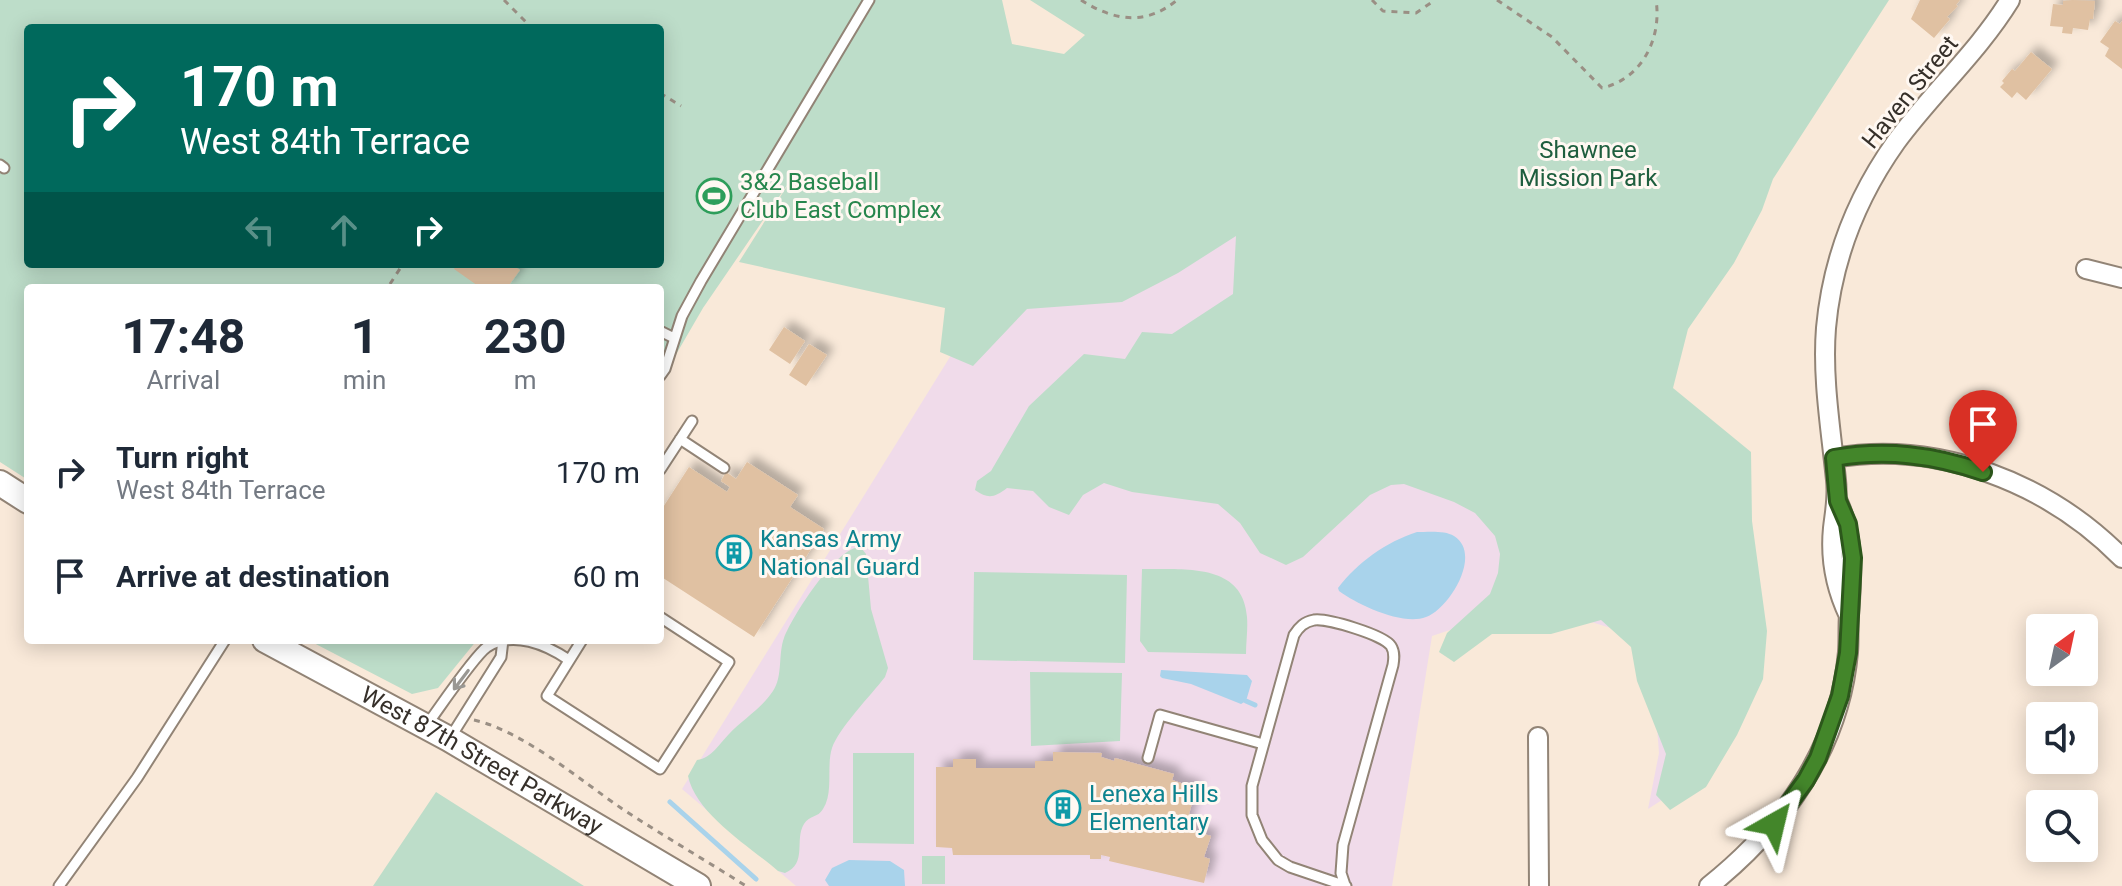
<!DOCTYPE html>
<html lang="en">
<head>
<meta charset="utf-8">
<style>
  :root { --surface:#fff; --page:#f2f2f3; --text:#1f2937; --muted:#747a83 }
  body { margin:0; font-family:Roboto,sans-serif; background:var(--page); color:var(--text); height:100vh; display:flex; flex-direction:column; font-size:30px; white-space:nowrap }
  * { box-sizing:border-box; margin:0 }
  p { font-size:26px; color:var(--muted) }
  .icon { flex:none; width:44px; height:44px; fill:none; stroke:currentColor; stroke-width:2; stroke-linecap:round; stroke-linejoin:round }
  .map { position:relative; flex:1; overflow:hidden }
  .side { position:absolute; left:24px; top:284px; width:640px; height:360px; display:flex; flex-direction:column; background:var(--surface); border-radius:8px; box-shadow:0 4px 20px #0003 }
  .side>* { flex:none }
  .guide { position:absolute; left:24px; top:24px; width:640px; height:244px; border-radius:8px; box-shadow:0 4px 20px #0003; background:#00695c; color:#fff; overflow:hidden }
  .needle { width:52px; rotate:33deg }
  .tools { position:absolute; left:2026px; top:614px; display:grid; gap:16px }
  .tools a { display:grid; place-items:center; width:72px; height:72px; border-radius:8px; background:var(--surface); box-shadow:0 4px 20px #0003; font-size:40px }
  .pin { position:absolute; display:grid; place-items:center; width:68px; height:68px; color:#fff; margin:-82px -34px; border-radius:50% 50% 50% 0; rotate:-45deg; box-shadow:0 0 8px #0007 }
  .pin .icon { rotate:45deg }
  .me { position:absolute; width:88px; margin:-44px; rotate:37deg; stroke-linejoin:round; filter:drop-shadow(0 0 6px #0008) }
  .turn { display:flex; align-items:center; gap:28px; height:168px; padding:0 24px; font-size:36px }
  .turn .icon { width:104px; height:104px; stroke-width:2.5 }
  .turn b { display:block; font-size:56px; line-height:68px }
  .lanes { display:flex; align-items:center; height:76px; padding:0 24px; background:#0003; justify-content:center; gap:40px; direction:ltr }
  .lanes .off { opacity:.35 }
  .eta { display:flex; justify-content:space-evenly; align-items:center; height:136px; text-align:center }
  .eta b { font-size:48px; font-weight:700; line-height:56px }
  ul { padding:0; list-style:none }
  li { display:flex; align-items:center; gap:24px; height:104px; padding:0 24px }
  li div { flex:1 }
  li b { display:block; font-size:30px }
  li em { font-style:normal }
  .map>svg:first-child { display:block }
</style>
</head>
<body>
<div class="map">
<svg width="2122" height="886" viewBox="0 0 2122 886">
  <defs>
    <filter id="shadow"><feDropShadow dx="7" dy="-7" stdDeviation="4" flood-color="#0004"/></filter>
  </defs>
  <rect width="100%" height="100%" fill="#f9e9d9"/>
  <path fill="#f0dbea" d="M1131,65L1735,452L1696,778L1648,809L1659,753L1653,674L1633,635L1569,615L1507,611L1432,636L1392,886H796L682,789Z"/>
  <path fill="#bdddc9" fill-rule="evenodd" d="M0,0H1002L1012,44L1064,54L1085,35L1030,0H1889L1773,179L1762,210L1734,263L1688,329L1673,388L1751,452L1752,521L1767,631L1763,679L1737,735L1706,787L1670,810L1656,795L1666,754L1637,681L1631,647L1601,620L1551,634H1492L1454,662L1439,652L1447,633L1490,594L1498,573L1500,554L1495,536L1475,513L1454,502L1404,484L1391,485L1370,495L1303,557L1286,565L1260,553L1240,523L1218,504L1132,492L1104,483L1083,495L1069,515L1049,507L1033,491L1007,488C994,498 988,499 975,490L977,481L991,471L1029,406L1084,354L1125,359L1142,332L1172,334L1233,294L1236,236L1178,273L1122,302L1027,309L973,366L940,352L945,308L739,262L794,175L703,308L660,382V288H28V480L0,462ZM28,28H660V264H28Z
    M855,548L862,549L866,554L871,609L888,668L885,677C871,695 839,728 832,748C826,767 834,792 823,809C818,818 809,815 804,824C794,840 808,863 785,873L778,871C749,846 696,814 688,776L697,760C712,758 719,744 729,734C743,719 761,709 773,691C783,677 778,654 784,638C793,615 832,555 855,548Z
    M1142,569C1183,570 1243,562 1247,617C1248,629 1246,642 1246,654L1148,652L1140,641Z
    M974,572L1127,575L1125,663L973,660Z
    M308,640H477L438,688L412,694Z
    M1030,672L1122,673L1120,741L1031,746Z
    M853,753H914V844L853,843Z
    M436,792L584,886H373Z
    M922,856H945V884H922Z"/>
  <path fill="#a9d3eb" d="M1417,532C1427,532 1445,530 1454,536C1483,554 1449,609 1426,617C1403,626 1358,605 1339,591L1338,588C1358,562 1386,542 1417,532Z
    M1161,670L1247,675L1252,681L1246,701L1241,704L1191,684L1162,678L1160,676Z
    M849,860L890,861L904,870L905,886H829L825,880L832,868Z"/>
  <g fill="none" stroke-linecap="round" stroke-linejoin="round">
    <path stroke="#a9d3eb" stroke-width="5" d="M1246,701L1255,705
      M670,802L756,879"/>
  </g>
  <path fill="#e0c1a2" filter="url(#shadow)" d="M1920,0H1960L1956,5L1958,6L1947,17L1950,19L1934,38L1911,19Z
    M2073,0L2095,1L2093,19H2090L2088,30L2073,28L2072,34L2062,33L2063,27L2050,26L2053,4L2063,5V1Z
    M2115,21L2120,24L2122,21V69L2105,56L2109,48L2100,42Z
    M2031,52L2052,69L2026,100L2017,92L2012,98L2000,87L2004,83L2002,81L2012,69L2015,71Z
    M457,264H511L520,270L507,288H481L454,269Z
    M784,327L805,341L790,364L769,350Z
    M809,344L827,355L806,386L789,375Z
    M747,462L798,495L790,507L824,529L754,637L660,576V512L689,467L727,492L730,487L721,481L726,472L736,479Z
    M1053,752L1102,753L1101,757L1114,761L1115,758L1174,774L1172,780L1196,788L1185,829L1211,836L1204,857L1210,859L1204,883L1109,861L1110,857L1101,855V859H1090V855H953L952,848L936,847V767H953V759H976V768H1035V761H1053Z"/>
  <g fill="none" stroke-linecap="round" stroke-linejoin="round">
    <g stroke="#928476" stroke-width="13">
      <path id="lane" d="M0,165L4,168
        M660,331L674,338
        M660,376L665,369L682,316L701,281L869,0
        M680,439L724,468
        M660,470L692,421
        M582,640L547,696L660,769L729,662L660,617
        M426,726C438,710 474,656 487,647C513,630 547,645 569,660
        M450,738L501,657L503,640
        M1148,758L1160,715L1263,744
        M1345,885L1341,873L1343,845L1393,665C1394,659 1395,652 1391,646C1384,635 1327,618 1314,620C1304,622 1299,627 1294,635L1252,786V815L1262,840L1278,860L1290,867L1346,886
        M59,886L137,778L225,640"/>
    </g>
    <g stroke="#928476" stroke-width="22">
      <path id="street" d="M2086,269L2122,278
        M1834,458C1939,440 2048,483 2122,558
        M1849,616C1836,589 1830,558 1833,528C1835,511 1838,497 1836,480C1831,430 1822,378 1826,328C1832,261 1857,197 1896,142C1932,93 1978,52 2010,0
        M1538,737L1539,886
        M1709,886C1782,828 1840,748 1848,652C1849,640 1848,627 1849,615C1852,574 1855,540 1838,502"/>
    </g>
    <g stroke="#928476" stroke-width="28">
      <g id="secondary">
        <path d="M0,483L28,501"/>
        <path id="s1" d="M265,640L449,739L698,886"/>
      </g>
    </g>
    <path stroke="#9a8f84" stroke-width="3" stroke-dasharray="6 6" stroke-linecap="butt" d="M504,0L532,28
      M1081,0C1114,21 1146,26 1177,0
      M1372,0L1383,11L1416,13L1435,0
      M1497,0L1552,37L1602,88C1642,79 1662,38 1656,0
      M660,93L681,106
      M390,284L403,264
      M474,720C523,731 580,780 621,808C662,835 705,860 746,886"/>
    <use href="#lane" stroke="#fff" stroke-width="9"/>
    <use href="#street" stroke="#fff" stroke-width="18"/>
    <use href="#secondary" stroke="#fff" stroke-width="24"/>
  </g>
  <defs><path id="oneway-shaft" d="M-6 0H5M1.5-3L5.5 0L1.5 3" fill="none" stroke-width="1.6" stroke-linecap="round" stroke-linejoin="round" transform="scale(2)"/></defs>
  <use stroke="#9a9894" href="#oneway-shaft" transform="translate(461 680) rotate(127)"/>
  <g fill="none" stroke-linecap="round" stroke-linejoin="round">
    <g stroke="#2c571b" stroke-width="20">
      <path id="route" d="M1774,824L1806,780L1818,758L1840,696L1848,653L1853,558L1848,524L1838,501L1834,458C1886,449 1933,455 1983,472"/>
    </g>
    <use href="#route" stroke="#43862a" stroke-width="14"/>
  </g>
  <defs>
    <g id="stadium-ring" transform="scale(1.8)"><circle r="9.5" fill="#fff8f2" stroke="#2e9e5b" stroke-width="1.5"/><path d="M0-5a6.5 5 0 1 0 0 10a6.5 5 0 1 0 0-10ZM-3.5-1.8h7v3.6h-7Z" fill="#2e9e5b"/></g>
    <g id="building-ring" transform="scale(1.8)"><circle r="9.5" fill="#fff8f2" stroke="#0f9aa8" stroke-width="1.5"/><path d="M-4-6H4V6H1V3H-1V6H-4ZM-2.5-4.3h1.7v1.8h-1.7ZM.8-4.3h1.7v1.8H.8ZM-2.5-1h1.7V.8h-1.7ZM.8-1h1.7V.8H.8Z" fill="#0f9aa8"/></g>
  </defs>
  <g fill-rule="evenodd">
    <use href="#stadium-ring" x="714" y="196"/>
    <use href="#building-ring" x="734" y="553"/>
    <use href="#building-ring" x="1063" y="808"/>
  </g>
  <g text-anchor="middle" stroke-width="6" stroke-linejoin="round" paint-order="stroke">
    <g font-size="24" fill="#36302a" stroke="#fff8f2">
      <text transform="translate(1910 92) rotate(-51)" y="8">Haven Street</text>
      <text dy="8" stroke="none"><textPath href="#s1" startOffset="248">West 87th Street Parkway</textPath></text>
    </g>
    <g font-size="24" fill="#1e5e3e" stroke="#fff8f2">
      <text x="1588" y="158">Shawnee<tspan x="1588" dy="28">Mission Park</tspan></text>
    </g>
    <g font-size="24" fill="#27864d" stroke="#fff8f2" text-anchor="start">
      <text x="740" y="190">3&amp;2 Baseball<tspan x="740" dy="28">Club East Complex</tspan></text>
    </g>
    <g font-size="24" fill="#0d838f" stroke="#fff8f2" text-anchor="start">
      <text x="760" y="547">Kansas Army<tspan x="760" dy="28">National Guard</tspan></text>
      <text x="1089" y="802">Lenexa Hills<tspan x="1089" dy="28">Elementary</tspan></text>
    </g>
  </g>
</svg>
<div class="tools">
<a><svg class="needle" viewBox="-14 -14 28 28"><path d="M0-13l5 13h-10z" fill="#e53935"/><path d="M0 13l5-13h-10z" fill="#747a83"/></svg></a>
<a><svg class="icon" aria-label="sound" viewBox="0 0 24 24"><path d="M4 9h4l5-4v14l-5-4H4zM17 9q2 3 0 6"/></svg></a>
<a><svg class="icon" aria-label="search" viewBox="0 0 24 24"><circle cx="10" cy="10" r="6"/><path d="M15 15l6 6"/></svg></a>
</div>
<div class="pin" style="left:1983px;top:472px;background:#d93025"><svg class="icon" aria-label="arrive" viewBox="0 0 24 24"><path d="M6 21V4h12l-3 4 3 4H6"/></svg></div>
<svg class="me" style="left:1774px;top:824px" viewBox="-20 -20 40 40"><path d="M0-17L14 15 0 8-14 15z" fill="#43862a" stroke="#fff" stroke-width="4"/></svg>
<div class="guide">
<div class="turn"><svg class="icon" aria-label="right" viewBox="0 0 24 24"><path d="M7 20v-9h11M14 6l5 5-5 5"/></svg><div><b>170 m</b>West 84th Terrace</div></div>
<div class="lanes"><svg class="icon off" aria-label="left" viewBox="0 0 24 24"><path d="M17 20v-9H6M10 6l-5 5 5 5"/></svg><svg class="icon off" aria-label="ahead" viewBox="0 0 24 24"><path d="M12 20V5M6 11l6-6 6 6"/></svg><svg class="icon" aria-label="right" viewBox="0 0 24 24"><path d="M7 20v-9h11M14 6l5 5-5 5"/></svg></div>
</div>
<section class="side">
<div class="eta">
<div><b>17:48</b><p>Arrival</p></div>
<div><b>1</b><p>min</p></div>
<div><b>230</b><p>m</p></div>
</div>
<ul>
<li><svg class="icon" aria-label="right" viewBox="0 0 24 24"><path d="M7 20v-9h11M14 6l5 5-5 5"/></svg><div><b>Turn right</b><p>West 84th Terrace</p></div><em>170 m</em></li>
<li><svg class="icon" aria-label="arrive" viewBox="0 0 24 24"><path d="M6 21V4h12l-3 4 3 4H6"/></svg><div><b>Arrive at destination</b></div><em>60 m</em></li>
</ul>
</section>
</div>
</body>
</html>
